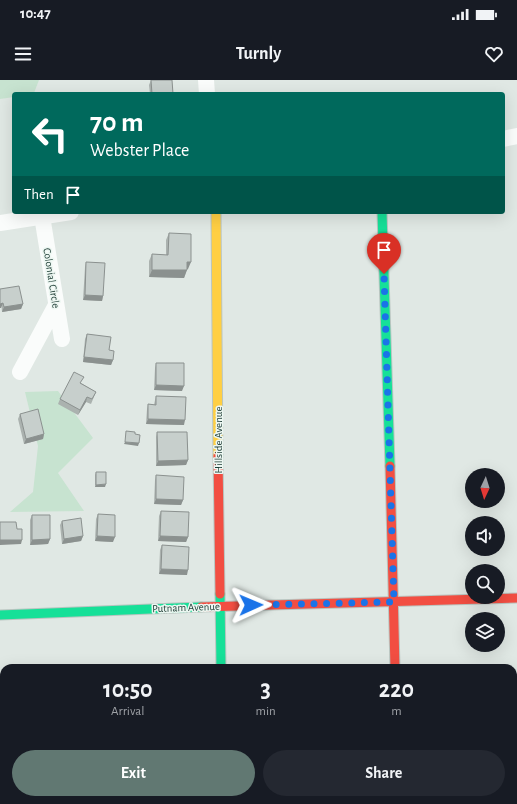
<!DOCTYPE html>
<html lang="en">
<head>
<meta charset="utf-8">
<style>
  :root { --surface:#171b24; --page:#242831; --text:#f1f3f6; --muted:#9ea1a6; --accent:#617872 }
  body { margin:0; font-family:"Alegreya Sans",sans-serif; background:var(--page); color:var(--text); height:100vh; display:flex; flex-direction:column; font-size:15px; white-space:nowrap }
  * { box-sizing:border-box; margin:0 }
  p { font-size:13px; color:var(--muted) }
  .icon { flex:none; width:22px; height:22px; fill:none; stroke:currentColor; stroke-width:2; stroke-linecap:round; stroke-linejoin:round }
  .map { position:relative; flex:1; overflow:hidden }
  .panel { position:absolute; left:0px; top:584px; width:517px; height:140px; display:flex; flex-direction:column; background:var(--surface); border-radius:12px 12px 0 0; box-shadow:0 4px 16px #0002 }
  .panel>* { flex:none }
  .guide { position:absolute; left:12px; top:12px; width:493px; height:122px; border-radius:4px; box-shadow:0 4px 16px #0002; background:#00695c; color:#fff; overflow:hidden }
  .needle { width:26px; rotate:184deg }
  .fabs { position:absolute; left:465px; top:388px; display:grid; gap:8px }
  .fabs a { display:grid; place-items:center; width:40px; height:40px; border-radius:50%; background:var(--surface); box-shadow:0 4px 16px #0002; font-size:20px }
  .pin { position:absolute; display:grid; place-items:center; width:34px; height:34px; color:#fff; margin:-41px -17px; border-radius:50% 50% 50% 0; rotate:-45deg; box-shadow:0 0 4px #0007 }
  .pin .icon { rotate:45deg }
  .me { position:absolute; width:44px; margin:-22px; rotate:89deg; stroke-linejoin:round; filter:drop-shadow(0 0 3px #0008) }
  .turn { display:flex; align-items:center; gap:14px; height:84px; padding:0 12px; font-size:18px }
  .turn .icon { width:52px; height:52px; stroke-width:2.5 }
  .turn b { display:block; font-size:28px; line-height:34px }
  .then { display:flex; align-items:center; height:38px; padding:0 12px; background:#0003; gap:8px; font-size:15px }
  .eta { display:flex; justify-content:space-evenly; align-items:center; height:68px; text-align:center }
  .eta b { font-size:24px; font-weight:700; line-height:28px }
  .primary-button { display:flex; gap:8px; margin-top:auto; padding:8px 12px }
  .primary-button a { flex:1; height:46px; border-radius:24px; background:var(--accent); color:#fff; font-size:16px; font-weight:700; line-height:46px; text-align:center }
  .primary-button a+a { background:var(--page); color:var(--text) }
  .status { display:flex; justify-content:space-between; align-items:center; height:28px; padding:0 20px; background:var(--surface); direction:ltr }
  .status svg { height:11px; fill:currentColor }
  header { display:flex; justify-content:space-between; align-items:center; height:52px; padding:0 12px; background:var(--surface); font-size:18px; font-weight:700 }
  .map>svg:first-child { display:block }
</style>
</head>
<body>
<div class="status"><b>10:47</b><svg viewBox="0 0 49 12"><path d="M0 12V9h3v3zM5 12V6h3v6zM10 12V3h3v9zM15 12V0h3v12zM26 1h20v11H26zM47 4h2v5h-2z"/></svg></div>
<header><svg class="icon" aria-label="menu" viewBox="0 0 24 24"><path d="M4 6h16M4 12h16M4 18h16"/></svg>Turnly<svg class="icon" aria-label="heart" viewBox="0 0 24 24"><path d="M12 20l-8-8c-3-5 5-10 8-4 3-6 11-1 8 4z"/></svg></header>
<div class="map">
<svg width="517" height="724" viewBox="0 0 517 724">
  <rect width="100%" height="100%" fill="#e0e8e4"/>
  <path fill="#c7e3d0" d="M0,0H39L34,13L14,14V17L0,19Z
    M58,311L93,358L58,393L84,431L10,432L33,412L38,366L25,312Z"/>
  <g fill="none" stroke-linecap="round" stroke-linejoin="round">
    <g stroke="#b9c5c0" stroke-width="11">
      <path id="fast" d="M382,132L390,386
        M220,514L221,588
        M0,535L201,527"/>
    </g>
    <g stroke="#b9c5c0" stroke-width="11">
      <path id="slow" d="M216,132L218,376"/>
    </g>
    <g stroke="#b9c5c0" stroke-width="11">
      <path id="jam" d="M218,376L220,514
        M390,386L395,588
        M201,527L517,518"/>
    </g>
    <path stroke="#fafcfb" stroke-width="16" d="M206,0L207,14
      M503,59L517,56
      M42,136L62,259
      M0,143L71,132
      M20,292L56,225
      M225,720V724
      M396,720V724"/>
    <use href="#fast" stroke="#16e098" stroke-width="9"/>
    <use href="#slow" stroke="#ffcf43" stroke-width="9"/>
    <use href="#jam" stroke="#f24e42" stroke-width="9"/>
  </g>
  <path fill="#abb2af" d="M151,0L173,14H150L149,5Z
    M169,153L188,189H187L184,198L149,197V181L152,174L166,175V160Z
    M86,182L103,216L102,221L83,220L85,187Z
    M0,209L23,224L21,229L2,232Z
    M87,254L109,270L113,280L111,285L83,282L85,259Z
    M156,283L182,311L154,310L155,288Z
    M81,303L96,312L91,324L86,322L78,335L58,324L60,319Z
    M156,316L184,345L146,344L147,329L148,324L154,325L155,320Z
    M20,334L44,354L43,359L24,364L18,339Z
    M157,352L188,380L186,385L156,386V357Z
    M96,392L105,407H95V395Z
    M156,395L183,420L181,425L154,424L155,400Z
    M161,431L188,457L186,462L158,461L159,436Z
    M98,434L113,462L95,461L96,439Z
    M32,435L50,459L48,464L30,465V440Z
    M62,441L83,456L81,461L62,464L60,445Z
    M162,465L187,495L159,494L160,470Z"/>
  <path fill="#8b918f" d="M187,182H191L188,189H184Z
    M152,190H187L184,198L149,197Z
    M85,215L103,216L102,221L83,220Z
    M3,223L1,228H0V224Z
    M23,224L21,229L2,232L4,227Z
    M84,277L113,280L111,285L83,282Z
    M156,305L184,306L182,311L154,310Z
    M87,317L86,322L78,335L80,330Z
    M148,339L185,340L184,345L146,344Z
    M44,354L43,359L24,364L26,359Z
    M125,362L139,363L138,366L124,364Z
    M188,380L186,385L156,386L158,381Z
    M106,404L105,407H95L96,405Z
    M156,419L183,420L181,425L154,424Z
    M83,456L81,461L62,464L64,459Z
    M97,456L115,457L113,462L95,461Z
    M160,456L188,457L186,462L158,461Z
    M50,459L48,464L30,465L32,460Z
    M0,460H22L21,464L0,465Z
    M161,489L188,490L187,495L159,494Z"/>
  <path fill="#c7cfcc" stroke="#8b918f" d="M151,0H172L173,14H152Z
    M169,153L191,154V182H187V190H152V174L168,175Z
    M86,182L105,183L103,216L85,215Z
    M19,206L23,224L4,227L3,223L0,224V209Z
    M87,254L111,257L109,270L114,271L113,280L84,277Z
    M156,283H184V306L156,305Z
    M74,292L84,297L80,303L96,312L92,319L87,317L80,330L60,319Z
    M156,316L186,317L185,340L148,339V324L156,325Z
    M38,329L44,354L26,359L20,334Z
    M126,351L135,352V354L140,355L139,363L125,362Z
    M157,352H187L188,380L158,381Z
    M96,392H106V404L96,405Z
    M156,395L184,397L183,420L156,419Z
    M161,431L189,432L188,457L160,456Z
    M98,434L115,435V457L97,456Z
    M32,435H50V459L32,460Z
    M81,438L83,456L64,459L62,441Z
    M0,442H16L17,449H22V460H0Z
    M162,465L189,467L188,490L161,489Z"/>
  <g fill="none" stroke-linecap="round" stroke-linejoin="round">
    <path stroke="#1a73e8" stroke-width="7" stroke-dasharray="0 12.6" d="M251,525L394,522L384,194"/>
  </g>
  <g text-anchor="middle" stroke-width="3" stroke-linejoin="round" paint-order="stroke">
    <g font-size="11" fill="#1d3c34" stroke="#edf7f2">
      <text transform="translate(52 198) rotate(81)" y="4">Colonial Circle</text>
      <text transform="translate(218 360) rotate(-90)" y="4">Hillside Avenue</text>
      <text transform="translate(186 527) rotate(-2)" y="4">Putnam Avenue</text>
    </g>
  </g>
</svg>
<div class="fabs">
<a><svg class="needle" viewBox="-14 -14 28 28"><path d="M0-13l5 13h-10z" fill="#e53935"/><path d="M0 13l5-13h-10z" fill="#9ea1a6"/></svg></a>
<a><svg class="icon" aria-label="sound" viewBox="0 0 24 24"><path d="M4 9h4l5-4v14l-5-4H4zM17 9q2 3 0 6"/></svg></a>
<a><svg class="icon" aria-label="search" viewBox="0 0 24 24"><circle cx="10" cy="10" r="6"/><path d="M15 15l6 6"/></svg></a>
<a><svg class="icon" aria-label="layers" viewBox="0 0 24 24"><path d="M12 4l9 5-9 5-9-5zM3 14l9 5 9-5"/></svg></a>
</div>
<div class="pin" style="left:384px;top:194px;background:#d93025"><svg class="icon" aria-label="arrive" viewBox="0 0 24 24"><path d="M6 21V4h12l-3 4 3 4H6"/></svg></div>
<svg class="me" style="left:251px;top:525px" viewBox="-20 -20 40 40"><path d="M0-17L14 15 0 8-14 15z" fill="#1a73e8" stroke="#fff" stroke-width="4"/></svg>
<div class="guide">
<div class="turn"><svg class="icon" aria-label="left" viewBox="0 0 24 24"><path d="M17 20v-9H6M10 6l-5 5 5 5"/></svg><div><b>70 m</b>Webster Place</div></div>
<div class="then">Then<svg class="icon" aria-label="arrive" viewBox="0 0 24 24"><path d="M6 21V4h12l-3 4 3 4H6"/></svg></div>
</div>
<section class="panel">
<div class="eta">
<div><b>10:50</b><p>Arrival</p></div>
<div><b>3</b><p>min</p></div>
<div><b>220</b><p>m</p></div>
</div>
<div class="primary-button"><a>Exit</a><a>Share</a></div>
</section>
</div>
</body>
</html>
